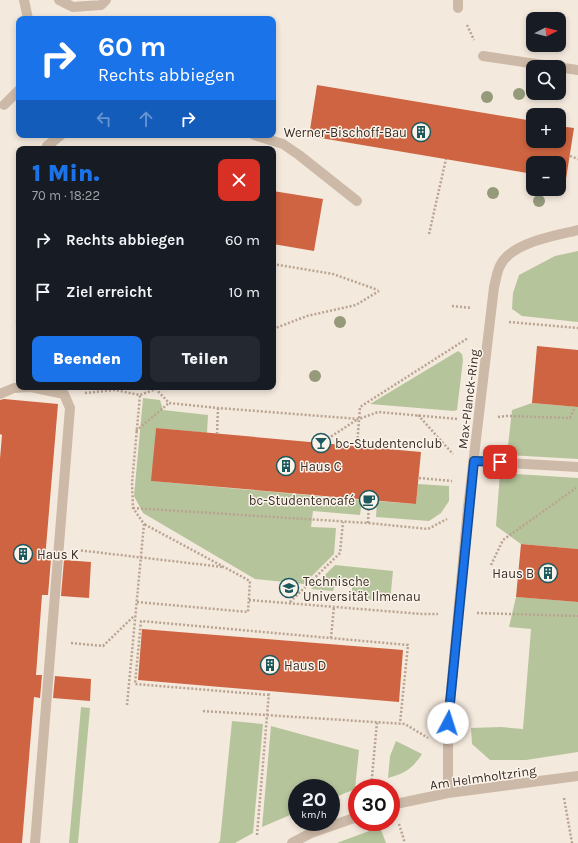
<!DOCTYPE html>
<html lang="de">
<head>
<meta charset="utf-8">
<style>
  :root { --surface:#171b24; --page:#242831; --text:#f1f3f6; --muted:#9ea1a6; --accent:#1a73e8 }
  body { margin:0; font-family:Karla,sans-serif; background:var(--page); color:var(--text); height:100vh; display:flex; flex-direction:column; font-size:15px; white-space:nowrap }
  * { box-sizing:border-box; margin:0 }
  p { font-size:13px; color:var(--muted) }
  .icon { flex:none; width:22px; height:22px; fill:none; stroke:currentColor; stroke-width:2; stroke-linecap:round; stroke-linejoin:round }
  .map { position:relative; flex:1; overflow:hidden }
  .details { position:absolute; left:16px; top:146px; width:260px; height:244px; display:flex; flex-direction:column; background:var(--surface); border-radius:8px; box-shadow:0 2px 6px #0003 }
  .details>* { flex:none }
  .guide { position:absolute; left:16px; top:16px; width:260px; height:122px; border-radius:8px; box-shadow:0 2px 6px #0003; background:#1a73e8; color:#fff; overflow:hidden }
  .needle { width:26px; rotate:84deg }
  .buttons { position:absolute; left:526px; top:12px; display:grid; gap:8px }
  .buttons a { display:grid; place-items:center; width:40px; height:40px; border-radius:8px; background:var(--surface); box-shadow:0 2px 6px #0003; font-size:20px }
  .speed { position:absolute; left:288px; top:779px; display:flex; gap:8px; font-size:20px; font-weight:700; text-align:center }
  .speed>* { display:grid; place-content:center; width:52px; height:52px; border-radius:50%; background:var(--surface); box-shadow:0 2px 6px #0003; line-height:1 }
  .speed small { font-size:10px; font-weight:400 }
  .speed .limit { border:6px solid #d22; background:#fff; color:#111 }
  .pin { position:absolute; display:grid; place-items:center; width:34px; height:34px; color:#fff; margin:-17px; border-radius:8px; box-shadow:0 2px 6px #0006 }
  .me { position:absolute; width:44px; margin:-22px; rotate:5deg; stroke-linejoin:round; filter:drop-shadow(0 0 3px #0008) }
  .turn { display:flex; align-items:center; gap:14px; height:84px; padding:0 16px; font-size:18px }
  .turn .icon { width:52px; height:52px; stroke-width:2.5 }
  .turn b { display:block; font-size:28px; line-height:34px }
  .lanes { display:flex; align-items:center; height:38px; padding:0 16px; background:#0003; justify-content:center; gap:20px; direction:ltr }
  .lanes .off { opacity:.35 }
  .round { display:grid; place-items:center; flex:none; width:42px; height:42px; border-radius:8px; background:var(--page) }
  .summary { display:flex; align-items:center; justify-content:space-between; height:68px; padding:0 16px }
  h1 { font-size:24px; font-weight:800; line-height:30px; color:var(--accent) }
  .button { display:flex; gap:8px; margin-top:auto; padding:8px 16px }
  .button a { flex:1; height:46px; border-radius:8px; background:var(--accent); color:#fff; font-size:16px; font-weight:800; line-height:46px; text-align:center }
  .button a+a { background:var(--page); color:var(--text) }
  ul { padding:0; list-style:none }
  li { display:flex; align-items:center; gap:12px; height:52px; padding:0 16px }
  li div { flex:1 }
  li b { display:block; font-size:15px }
  li em { font-style:normal }
  .map>svg:first-child { display:block }
</style>
</head>
<body>
<div class="map">
<svg width="578" height="843" viewBox="0 0 578 843">
  <rect width="100%" height="100%" fill="#f4e9dd"/>
  <path fill="#b6c49b" d="M578,251V322L522,316L512,309L513,293L519,275L555,256Z
    M458,351L462,354L463,360L457,410L454,411L370,404Z
    M143,398L160,400L163,410L208,415L207,433L156,428L152,481L362,500L360,515L313,511L311,527L336,528L334,554L304,584L255,579L143,513L134,496Z
    M532,403L578,407V459L507,455L512,410Z
    M500,473L578,478V549L521,544L496,526Z
    M418,484L449,486V501L441,513L429,521L376,517L377,501L416,504Z
    M335,565L393,571L390,602L352,598V587L335,585L333,591L311,589Z
    M516,597L578,602V752L526,760H490L472,744L471,728L501,727L523,729L531,629L509,627Z
    M81,707L90,708L78,843H69Z
    M232,721L263,724L253,833L235,843H218L220,841Z
    M271,726L359,750L355,789L331,799V788H297V812L262,827Z
    M396,741L422,754C412,769 406,773 388,778L390,756Z
    M380,827L386,843H337L342,841Z"/>
  <path fill="#ce6441" d="M317,85L533,121V141H559V126L574,128L566,179L559,178V163H533V174L309,136Z
    M273,191L323,199L314,251L273,244Z
    M537,346L578,350V407L532,403Z
    M4,399L58,404L45,559H51L48,595H42L36,675H42L40,698L34,697L22,843H0V459L2,435L0,434V400Z
    M156,428L421,452L416,504L151,481Z
    M521,544L578,549V602L516,597Z
    M64,560L91,562L89,598L61,596Z
    M142,629L403,650L399,702L138,680Z
    M55,676L91,679L90,701L53,698Z"/>
  <g fill="none" stroke-linecap="round" stroke-linejoin="round">
    <path stroke="#b9a391" stroke-width="2.5" stroke-dasharray="2 2" stroke-linecap="butt" d="M467,25L474,40
      M570,156L578,159
      M429,234L446,159
      M273,264L333,274L378,290
      M452,306L472,308
      M19,309L17,322L19,331
      M509,322L578,328
      M273,329L307,316L356,305L379,291
      M85,393L115,390L140,395L156,389L169,403L218,408L359,419L378,412L458,419
      M418,415L453,454
      M498,417L506,416L570,418L575,407
      M136,431L169,403
      M217,434L218,408
      M321,443L358,419
      M357,446L360,407L468,338
      M419,478L452,481
      M133,508L368,523L428,529L447,519
      M368,523L369,500
      M77,550L223,567
      M491,565L503,540L576,488
      M249,600L422,614H438
      M137,602L248,612L250,581L144,524
      M290,602L340,553L343,522
      M477,613L578,616
      M331,638L334,606
      M71,643L103,646L134,616
      M269,695L135,684L141,621L408,645L400,723
      M127,705L144,524L133,508L132,483L140,395
      M203,711L405,724L428,738
      M371,788L377,722
      M564,798L572,843
      M399,824L405,843
      M257,835L269,692"/>
    <path stroke="#cdb9a7" stroke-width="10" d="M24,0L28,19
      M59,0L73,7L101,5L106,0
      M458,0V8
      M483,56L578,70
      M4,105L19,90
      M254,135L283,144L299,155L357,201
      M46,149L47,146L61,135
      M0,394L14,388L31,387L64,394L70,408L35,843
      M474,461L578,467
      M448,793V723L468,507L494,287C496,280 497,270 501,264C513,242 555,236 578,230
      M391,805L448,793L578,776
      M292,843L311,833L357,817"/>
  </g>
  <g fill="#959a7b">
    <circle cx="519" cy="94" r="6"/>
    <circle cx="487" cy="97" r="6"/>
    <circle cx="493" cy="193" r="6"/>
    <circle cx="539" cy="201" r="6"/>
    <circle cx="340" cy="322" r="6"/>
    <circle cx="315" cy="376" r="6"/>
  </g>
  <g fill="none" stroke-linecap="round" stroke-linejoin="round">
    <g stroke="#114b97" stroke-width="10">
      <path id="route" d="M448,723L474,461L500,462"/>
    </g>
    <use href="#route" stroke="#1a73e8" stroke-width="7"/>
  </g>
  <defs>
    <g id="building-ring" transform="scale(1)"><circle r="9.5" fill="#fbf3e9" stroke="#1b595e" stroke-width="1.5"/><path d="M-4-6H4V6H1V3H-1V6H-4ZM-2.5-4.3h1.7v1.8h-1.7ZM.8-4.3h1.7v1.8H.8ZM-2.5-1h1.7V.8h-1.7ZM.8-1h1.7V.8H.8Z" fill="#1b595e"/></g>
    <g id="bar-ring" transform="scale(1)"><circle r="9.5" fill="#fbf3e9" stroke="#1b595e" stroke-width="1.5"/><path d="M-6-5H6L.8 .8V4.5H3.5V6h-7V4.5H-.8V.8Z" fill="#1b595e"/></g>
    <g id="cafe-ring" transform="scale(1)"><circle r="9.5" fill="#fbf3e9" stroke="#1b595e" stroke-width="1.5"/><path d="M-5.5-4.5H6V0H3Q3 3.5 0 3.5H-2.5Q-5.5 3.5-5.5 0ZM3-3.2v2h1.7v-2ZM-6 4.5H4V6H-6Z" fill="#1b595e"/></g>
    <g id="university-ring" transform="scale(1)"><circle r="9.5" fill="#fbf3e9" stroke="#1b595e" stroke-width="1.5"/><path d="M0-5L7-2L0 1L-7-2ZM-4 1L0 2.5L4 1V4Q0 6-4 4Z" fill="#1b595e"/></g>
  </defs>
  <g fill-rule="evenodd">
    <use href="#building-ring" x="421" y="132"/>
    <use href="#bar-ring" x="321" y="443"/>
    <use href="#building-ring" x="286" y="466"/>
    <use href="#cafe-ring" x="369" y="500"/>
    <use href="#building-ring" x="23" y="554"/>
    <use href="#building-ring" x="548" y="573"/>
    <use href="#university-ring" x="289" y="588"/>
    <use href="#building-ring" x="270" y="665"/>
  </g>
  <g text-anchor="middle" stroke-width="3" stroke-linejoin="round" paint-order="stroke">
    <g font-size="13" fill="#392e28" stroke="#fbf3e9" text-anchor="start">
      <text x="407" y="137" text-anchor="end">Werner-Bischoff-Bau</text>
      <text x="335" y="448">bc-Studentenclub</text>
      <text x="300" y="471">Haus C</text>
      <text x="355" y="505" text-anchor="end">bc-Studentencafé</text>
      <text x="37" y="559">Haus K</text>
      <text x="534" y="578" text-anchor="end">Haus B</text>
      <text x="303" y="586">Technische<tspan x="303" dy="15">Universität Ilmenau</tspan></text>
      <text x="284" y="670">Haus D</text>
    </g>
    <g font-size="13" fill="#392e28" stroke="#fbf3e9">
      <text transform="translate(468 399) rotate(-83)" y="5">Max-Planck-Ring</text>
      <text transform="translate(483 777) rotate(-8)" y="5">Am Helmholtzring</text>
    </g>
  </g>
</svg>
<div class="buttons">
<a><svg class="needle" viewBox="-14 -14 28 28"><path d="M0-13l5 13h-10z" fill="#e53935"/><path d="M0 13l5-13h-10z" fill="#9ea1a6"/></svg></a>
<a><svg class="icon" aria-label="search" viewBox="0 0 24 24"><circle cx="10" cy="10" r="6"/><path d="M15 15l6 6"/></svg></a>
<a>+</a>
<a>−</a>
</div>
<div class="speed"><div>20<small>km/h</small></div><div class="limit">30</div></div>
<div class="pin" style="left:500px;top:462px;background:#d93025"><svg class="icon" aria-label="arrive" viewBox="0 0 24 24"><path d="M6 21V4h12l-3 4 3 4H6"/></svg></div>
<svg class="me" style="left:448px;top:723px" viewBox="-20 -20 40 40"><circle r="19" fill="#fff"/><path d="M0-13L10 11 0 6-10 11z" fill="#1a73e8"/></svg>
<div class="guide">
<div class="turn"><svg class="icon" aria-label="right" viewBox="0 0 24 24"><path d="M7 20v-9h11M14 6l5 5-5 5"/></svg><div><b>60 m</b>Rechts abbiegen</div></div>
<div class="lanes"><svg class="icon off" aria-label="left" viewBox="0 0 24 24"><path d="M17 20v-9H6M10 6l-5 5 5 5"/></svg><svg class="icon off" aria-label="ahead" viewBox="0 0 24 24"><path d="M12 20V5M6 11l6-6 6 6"/></svg><svg class="icon" aria-label="right" viewBox="0 0 24 24"><path d="M7 20v-9h11M14 6l5 5-5 5"/></svg></div>
</div>
<section class="details">
<div class="summary"><div><h1>1 Min.</h1><p>70 m · 18:22</p></div><a class="round" style="background:#d93025;color:#fff"><svg class="icon" aria-label="close" viewBox="0 0 24 24"><path d="M6 6l12 12M18 6L6 18"/></svg></a></div>
<ul>
<li><svg class="icon" aria-label="right" viewBox="0 0 24 24"><path d="M7 20v-9h11M14 6l5 5-5 5"/></svg><div><b>Rechts abbiegen</b></div><em>60 m</em></li>
<li><svg class="icon" aria-label="arrive" viewBox="0 0 24 24"><path d="M6 21V4h12l-3 4 3 4H6"/></svg><div><b>Ziel erreicht</b></div><em>10 m</em></li>
</ul>
<div class="button"><a>Beenden</a><a>Teilen</a></div>
</section>
</div>
</body>
</html>
